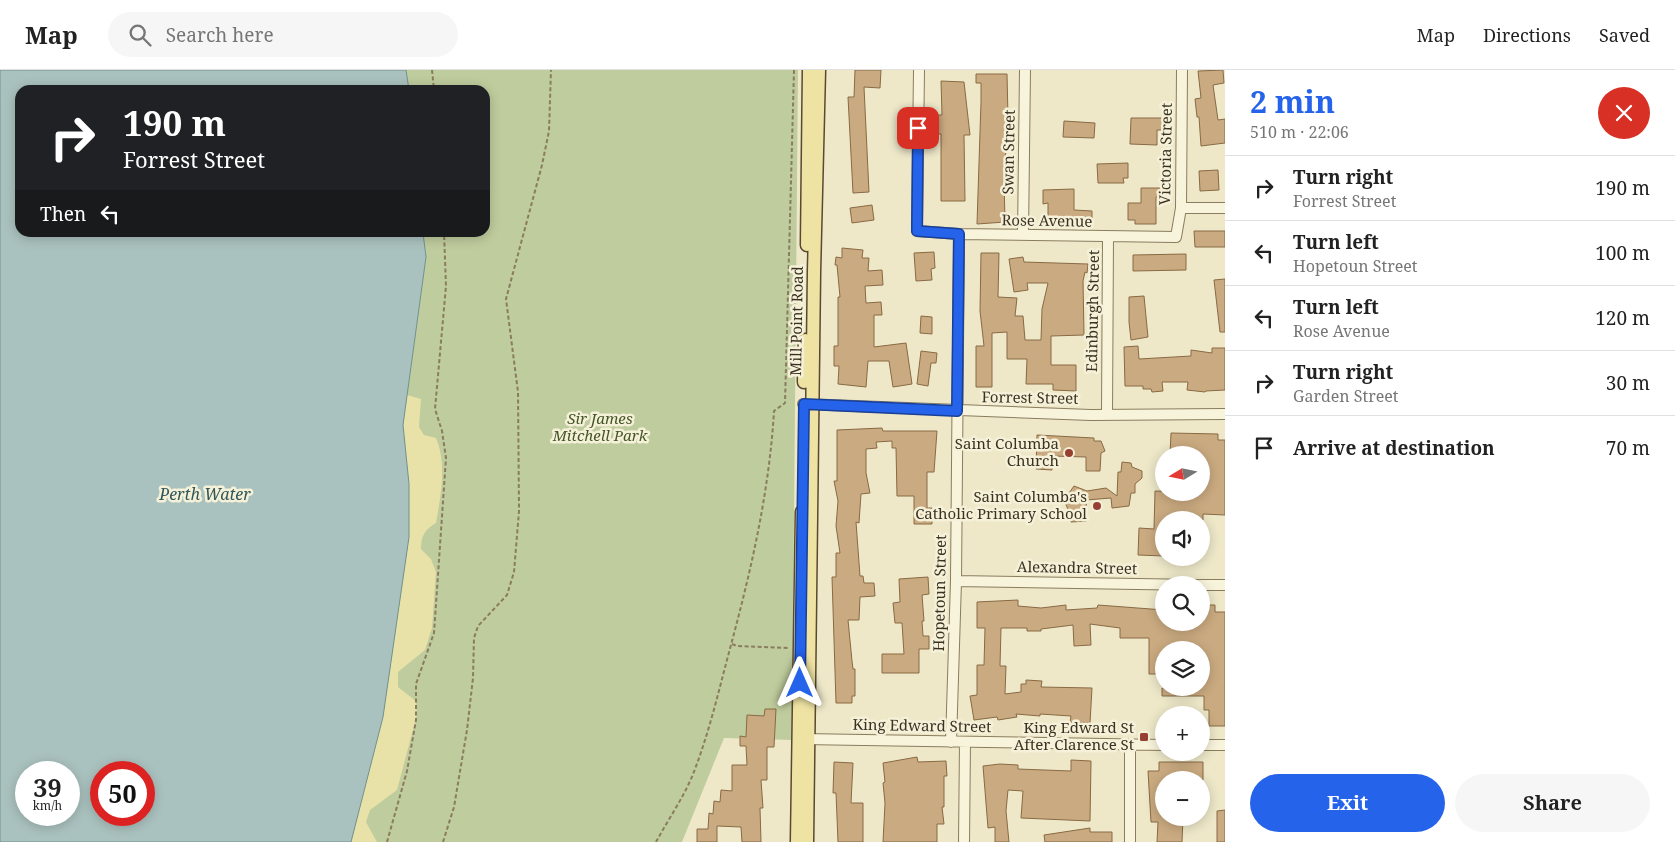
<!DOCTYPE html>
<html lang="en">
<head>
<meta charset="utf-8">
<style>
  :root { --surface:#fff; --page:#f6f6f6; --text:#222; --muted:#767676; --line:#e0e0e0; --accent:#2563eb }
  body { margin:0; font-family:"Noto Serif",serif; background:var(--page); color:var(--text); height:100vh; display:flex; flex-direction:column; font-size:19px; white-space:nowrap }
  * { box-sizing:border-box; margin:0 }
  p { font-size:16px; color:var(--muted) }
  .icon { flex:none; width:28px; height:28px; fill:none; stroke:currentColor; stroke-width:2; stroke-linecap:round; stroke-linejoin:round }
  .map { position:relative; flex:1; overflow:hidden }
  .drawer { display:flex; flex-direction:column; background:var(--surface); width:450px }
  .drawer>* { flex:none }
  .guide { position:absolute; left:15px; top:15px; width:475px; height:152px; border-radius:15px; box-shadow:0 2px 12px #0003; background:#202124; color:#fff; overflow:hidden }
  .needle { width:32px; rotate:260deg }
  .controls { position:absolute; left:1155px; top:376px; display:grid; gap:10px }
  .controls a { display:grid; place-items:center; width:55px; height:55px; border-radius:50%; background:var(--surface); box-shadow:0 2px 12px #0003; font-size:25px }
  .speed { position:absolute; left:15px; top:691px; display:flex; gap:10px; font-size:25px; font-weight:700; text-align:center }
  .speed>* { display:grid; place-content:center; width:65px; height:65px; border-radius:50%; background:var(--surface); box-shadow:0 2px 12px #0003; line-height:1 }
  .speed small { font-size:12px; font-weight:400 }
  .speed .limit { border:8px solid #d22; background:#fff; color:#111 }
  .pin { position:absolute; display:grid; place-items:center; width:42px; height:42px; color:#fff; margin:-21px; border-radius:10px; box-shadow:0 2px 8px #0006 }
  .me { position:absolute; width:55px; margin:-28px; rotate:0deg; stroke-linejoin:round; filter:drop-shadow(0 0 4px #0008) }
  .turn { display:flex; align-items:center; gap:18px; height:105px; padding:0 25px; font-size:22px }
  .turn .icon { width:65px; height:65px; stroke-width:2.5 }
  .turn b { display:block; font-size:35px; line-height:42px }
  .then { display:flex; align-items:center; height:48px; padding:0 25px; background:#0003; gap:10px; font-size:19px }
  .round { display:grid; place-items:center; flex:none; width:52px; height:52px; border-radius:26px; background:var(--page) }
  .summary { display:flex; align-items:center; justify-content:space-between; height:85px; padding:0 25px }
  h1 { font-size:30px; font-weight:700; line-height:38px; color:var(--accent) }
  .primary-button { display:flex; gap:10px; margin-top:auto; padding:10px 25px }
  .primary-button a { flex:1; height:58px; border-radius:30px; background:var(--accent); color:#fff; font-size:20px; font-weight:700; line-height:58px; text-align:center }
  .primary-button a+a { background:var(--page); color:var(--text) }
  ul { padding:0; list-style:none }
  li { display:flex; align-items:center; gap:15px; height:65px; padding:0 25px; border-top:1px solid var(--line) }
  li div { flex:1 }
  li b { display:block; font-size:19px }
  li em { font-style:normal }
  header { display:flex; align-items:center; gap:30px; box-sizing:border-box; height:70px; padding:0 25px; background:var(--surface); border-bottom:1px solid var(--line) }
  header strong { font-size:24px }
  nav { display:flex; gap:28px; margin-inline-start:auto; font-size:18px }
  .search { width:350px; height:45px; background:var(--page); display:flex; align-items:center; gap:12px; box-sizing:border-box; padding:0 18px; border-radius:28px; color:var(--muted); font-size:19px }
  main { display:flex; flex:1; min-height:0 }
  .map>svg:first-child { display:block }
</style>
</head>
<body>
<header>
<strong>Map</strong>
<div class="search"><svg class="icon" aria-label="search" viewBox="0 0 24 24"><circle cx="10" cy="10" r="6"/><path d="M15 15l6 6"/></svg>Search here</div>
<nav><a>Map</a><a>Directions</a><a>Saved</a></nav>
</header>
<main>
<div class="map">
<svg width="1225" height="772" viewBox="0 0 1225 772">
  <rect width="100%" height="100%" fill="#eee8c9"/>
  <path fill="#bfcc9d" d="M406,0H798L792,670L724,668L682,772H351L383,647L409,467V414L403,355L426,187L423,163L485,162V20H409Z"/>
  <path fill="#e8e1a8" d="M407,325L421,329L419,357L424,365L436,368C447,394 441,425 436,453C425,460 421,465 421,479L431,489L436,502L432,558L425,580L398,602V617L416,631L417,645L397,720L370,740L366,752L377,772H351L383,647L409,467V414L403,355Z"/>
  <path fill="#aac2bf" stroke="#70918d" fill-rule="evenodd" d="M0,0H406L409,20H20V162L423,163L426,187L403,355L409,414V467L383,647L351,772H0ZM26,702H69V745H26ZM144,702V745H101V702Z"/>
  <path fill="#caaa80" stroke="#886a44" d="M855,0H881L880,18L864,17L869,122L853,123L848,27H854Z
    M1223,0L1224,13L1213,15L1218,50L1225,49V73L1201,76L1199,47H1197L1195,29L1201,28L1198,1Z
    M976,4H1007L1008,47L1004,109L1005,152L977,154L981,32V13H976Z
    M941,11L964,12L970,65H964L965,131H941V64H937V45H942Z
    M1131,48H1163V60H1157V75L1130,74Z
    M1064,51L1095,53L1094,68L1063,67Z
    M1128,93V108H1123L1124,113H1098L1097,94Z
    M1218,100L1219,120L1200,121L1199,101Z
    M1141,118H1162V127H1156V154H1135V150H1128V133H1141Z
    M1074,119V140L1092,141V154L1048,153V133L1043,134V120Z
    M872,135L874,150L852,153L850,138Z
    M1194,161H1225V177H1195Z
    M842,178L863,180L862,188H869L868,201L882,200L883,215L865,216L866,233L881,232L882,245H874V277L906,273L912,314L893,317L889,291H868L866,317L838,314L839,296H834V276H838V227H840L837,195H835L836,187L842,188Z
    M934,182L935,198L931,199L932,210L916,211L914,183Z
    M981,183H999L998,227L1017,228L1015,246H1023L1025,270H1041L1042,239L1048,213H1027L1028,220L1014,222L1009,189L1023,187L1024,192L1088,194L1087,203L1085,202L1083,211L1084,265L1051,266V295H1076V321L1053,320V314H1026L1027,289H1007V262L992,263V317H976V276H984L980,241Z
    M1186,184V200L1133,201V185Z
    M1225,209V262H1220L1214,210Z
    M1144,226L1148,267L1131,270L1129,252V227Z
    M921,246L932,247V264L920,263Z
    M1138,276L1139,289L1191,286V280L1212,283V278H1225V320L1206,321L1205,322L1187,320L1188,312H1162L1163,321L1152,322L1151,319H1143V316H1125L1124,277Z
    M921,281L937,283L936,293H931L928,316L917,314Z
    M882,358L883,361H937L934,402H927V438H932V454H914V426H897L896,378H892V371L876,372L877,378L866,379V403L870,423L861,424L859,453L856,452L860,506H863L864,513H874L875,526L860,527L859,550H848L852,591L853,599H855V626H852V633H836L832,507H836V483H840L836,456L838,431L834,411H837V360Z
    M1171,363L1218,364V370H1225V445L1203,444V450H1164V486L1138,485L1139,458L1154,459L1155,421L1201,422V385H1170Z
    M1037,365L1094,368V371H1101L1105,381L1101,383L1100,401H1086V387L1052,386V400L1036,399Z
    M1122,392L1131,393L1132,397L1142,401V408L1135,414V423H1131L1129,436L1112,438L1111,428L1086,430L1087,451L1071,452L1070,444L1064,430L1074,416L1087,421L1106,418L1117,426L1118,402H1121Z
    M928,507L929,524L922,525L924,551H922L923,566H929V579H919V603H882V584H904L902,553H895L893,533L900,532L899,509Z
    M1018,530V536L1041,538L1066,535V540L1097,538L1098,535L1164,540V552H1201V535H1215V542H1225V656H1209V640H1204V626H1162V618H1201V580H1164V604H1149V568H1120V558L1090,554L1091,575L1074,576L1073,555L1041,559V561H1027V558H1001L1000,596H1006L1005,624L1021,622V614H1026V610L1042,611L1041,617L1092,618L1090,653L1070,652L1071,646L1040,644V646L1016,644L1017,647L998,650L997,647L974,650L970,626L977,625V595H984L985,558H977V532Z
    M765,639H776L774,677H767V710H761L763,738H760L761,772H742L741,757L717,756V772H697V759H708L709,743L713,744L714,731L720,732L721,720L732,721V695H747L746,676H740V666L746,667L747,645L764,646Z
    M917,687L918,692L946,691L947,706H944V737H942L944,754H937V772H883L885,733L883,713L885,712L883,693Z
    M1071,690L1091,691L1090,751L1021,748L1023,721L1008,720L1006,741L1009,772H995V757L988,758L983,696L1000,694L1018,695V699L1071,701Z
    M834,692L853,693L851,733H863V772H838L836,723H833Z
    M1159,692H1203V710H1164V748H1183L1182,772H1157L1158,752H1151L1148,701H1159Z
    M1225,740V772H1217V741Z
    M1090,758V762H1112V772H1045L1044,765Z"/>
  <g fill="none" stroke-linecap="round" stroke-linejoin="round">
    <g stroke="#8a7c5e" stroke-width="12">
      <path id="minor" d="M919,0L917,161L959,164L1176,167L1181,138L1182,0
        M1181,138H1225
        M1023,165L1025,0
        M803,334L1091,345L1225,344
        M1107,345L1108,167
        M956,511L1198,515
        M1201,515H1225
        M802,669L1164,675
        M951,672L956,511L959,164
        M1201,675H1225
        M964,772L965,672
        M1130,772V674"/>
    </g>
    <g stroke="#584932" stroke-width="15">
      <path id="major" d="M807,175L809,0
        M804,312L805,270
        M797,772L802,442
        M807,772L814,202L819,0"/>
    </g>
    <path stroke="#8a7c5e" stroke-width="2" stroke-dasharray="4 2.5" stroke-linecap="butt" d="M432,0L434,20
      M732,574L737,576L788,578
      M387,772L407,701L416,650V614L434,563L446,388L442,361L435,339L446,216L444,162
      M443,772L454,737L467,660L473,608L474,568L478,556L507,525L514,502L519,441L518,322L506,229L542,95L549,61L551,0
      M656,772C669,748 686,724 695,699C709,662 718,624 728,586C750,505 769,425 774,341L785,333L794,0"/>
    <use href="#minor" stroke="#f8f4dc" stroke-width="10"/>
    <use href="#major" stroke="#efe3a3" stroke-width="12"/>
  </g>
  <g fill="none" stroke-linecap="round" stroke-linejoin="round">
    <g stroke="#184099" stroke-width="12">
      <path id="route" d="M800,613L804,334L957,341L959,164L917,161L918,58"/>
    </g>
    <use href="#route" stroke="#2563eb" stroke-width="9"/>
  </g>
  <g fill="#973f30" stroke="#f5f1d9" stroke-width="2">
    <circle cx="1069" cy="383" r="5"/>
    <circle cx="1097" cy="436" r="5"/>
    <rect x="1139" y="662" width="10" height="10" rx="2.5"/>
  </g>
  <g text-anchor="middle" stroke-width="5" stroke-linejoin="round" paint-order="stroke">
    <g font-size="15" fill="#3b3121" stroke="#f5f1d9">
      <text transform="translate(1009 82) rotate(-89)" y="5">Swan Street</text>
      <text transform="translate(1166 84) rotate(-89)" y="5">Victoria Street</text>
      <text transform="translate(1047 151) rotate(1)" y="5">Rose Avenue</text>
      <text transform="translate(1093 241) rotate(-89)" y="5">Edinburgh Street</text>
      <text transform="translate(797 251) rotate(-89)" y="5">Mill Point Road</text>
      <text transform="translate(1030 328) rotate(1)" y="5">Forrest Street</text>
      <text transform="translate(1077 498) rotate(1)" y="5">Alexandra Street</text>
      <text transform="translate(940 523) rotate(-89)" y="5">Hopetoun Street</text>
      <text transform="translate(922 656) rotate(1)" y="5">King Edward Street</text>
    </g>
    <g font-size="15" font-style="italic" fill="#445628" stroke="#f5f1d9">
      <text x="600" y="354">Sir James<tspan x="600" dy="17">Mitchell Park</tspan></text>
    </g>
    <g font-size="15" fill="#3b3121" stroke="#f5f1d9" text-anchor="end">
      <text x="1059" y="379">Saint Columba<tspan x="1059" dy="17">Church</tspan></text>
      <text x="1087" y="432">Saint Columba's<tspan x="1087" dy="17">Catholic Primary School</tspan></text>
      <text x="1134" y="663">King Edward St<tspan x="1134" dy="17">After Clarence St</tspan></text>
    </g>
    <g font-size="16" font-style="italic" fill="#31565a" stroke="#f5f1d9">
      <text x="205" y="430">Perth Water</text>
    </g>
  </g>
</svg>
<div class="controls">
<a><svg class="needle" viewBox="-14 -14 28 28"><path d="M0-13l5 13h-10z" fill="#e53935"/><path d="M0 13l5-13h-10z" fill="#767676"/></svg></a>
<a><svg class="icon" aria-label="sound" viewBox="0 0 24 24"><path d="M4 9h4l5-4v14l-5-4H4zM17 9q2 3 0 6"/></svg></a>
<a><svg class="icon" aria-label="search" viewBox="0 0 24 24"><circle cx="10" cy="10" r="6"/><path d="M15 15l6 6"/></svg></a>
<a><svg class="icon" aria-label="layers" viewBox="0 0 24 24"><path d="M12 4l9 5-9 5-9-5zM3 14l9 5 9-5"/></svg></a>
<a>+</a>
<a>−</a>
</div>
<div class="speed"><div>39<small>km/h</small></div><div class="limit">50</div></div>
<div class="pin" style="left:918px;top:58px;background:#d93025"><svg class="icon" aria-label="arrive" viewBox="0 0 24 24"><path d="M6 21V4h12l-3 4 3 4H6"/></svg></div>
<svg class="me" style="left:800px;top:613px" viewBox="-20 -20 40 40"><path d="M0-17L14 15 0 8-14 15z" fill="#2563eb" stroke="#fff" stroke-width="4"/></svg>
<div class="guide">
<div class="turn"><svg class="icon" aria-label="right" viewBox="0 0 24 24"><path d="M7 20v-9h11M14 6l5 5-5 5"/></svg><div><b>190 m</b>Forrest Street</div></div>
<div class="then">Then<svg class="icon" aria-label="left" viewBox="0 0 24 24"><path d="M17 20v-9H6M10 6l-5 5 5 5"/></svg></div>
</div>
</div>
<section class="drawer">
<div class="summary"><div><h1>2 min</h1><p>510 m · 22:06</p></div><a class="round" style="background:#d93025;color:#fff"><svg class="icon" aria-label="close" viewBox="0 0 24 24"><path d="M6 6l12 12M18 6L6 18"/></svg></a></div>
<ul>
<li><svg class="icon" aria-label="right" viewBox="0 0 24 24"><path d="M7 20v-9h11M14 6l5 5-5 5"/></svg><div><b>Turn right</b><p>Forrest Street</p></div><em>190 m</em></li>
<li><svg class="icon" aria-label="left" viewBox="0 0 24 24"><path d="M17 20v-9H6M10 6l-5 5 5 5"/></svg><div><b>Turn left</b><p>Hopetoun Street</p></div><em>100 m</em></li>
<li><svg class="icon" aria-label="left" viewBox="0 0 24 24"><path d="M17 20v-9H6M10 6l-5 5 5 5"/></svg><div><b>Turn left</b><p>Rose Avenue</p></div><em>120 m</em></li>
<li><svg class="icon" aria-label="right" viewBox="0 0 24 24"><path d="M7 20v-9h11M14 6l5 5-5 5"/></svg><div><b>Turn right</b><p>Garden Street</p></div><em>30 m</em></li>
<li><svg class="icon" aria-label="arrive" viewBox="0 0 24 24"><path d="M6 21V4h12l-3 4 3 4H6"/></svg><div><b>Arrive at destination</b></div><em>70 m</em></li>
</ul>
<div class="primary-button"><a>Exit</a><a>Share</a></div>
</section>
</main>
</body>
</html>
